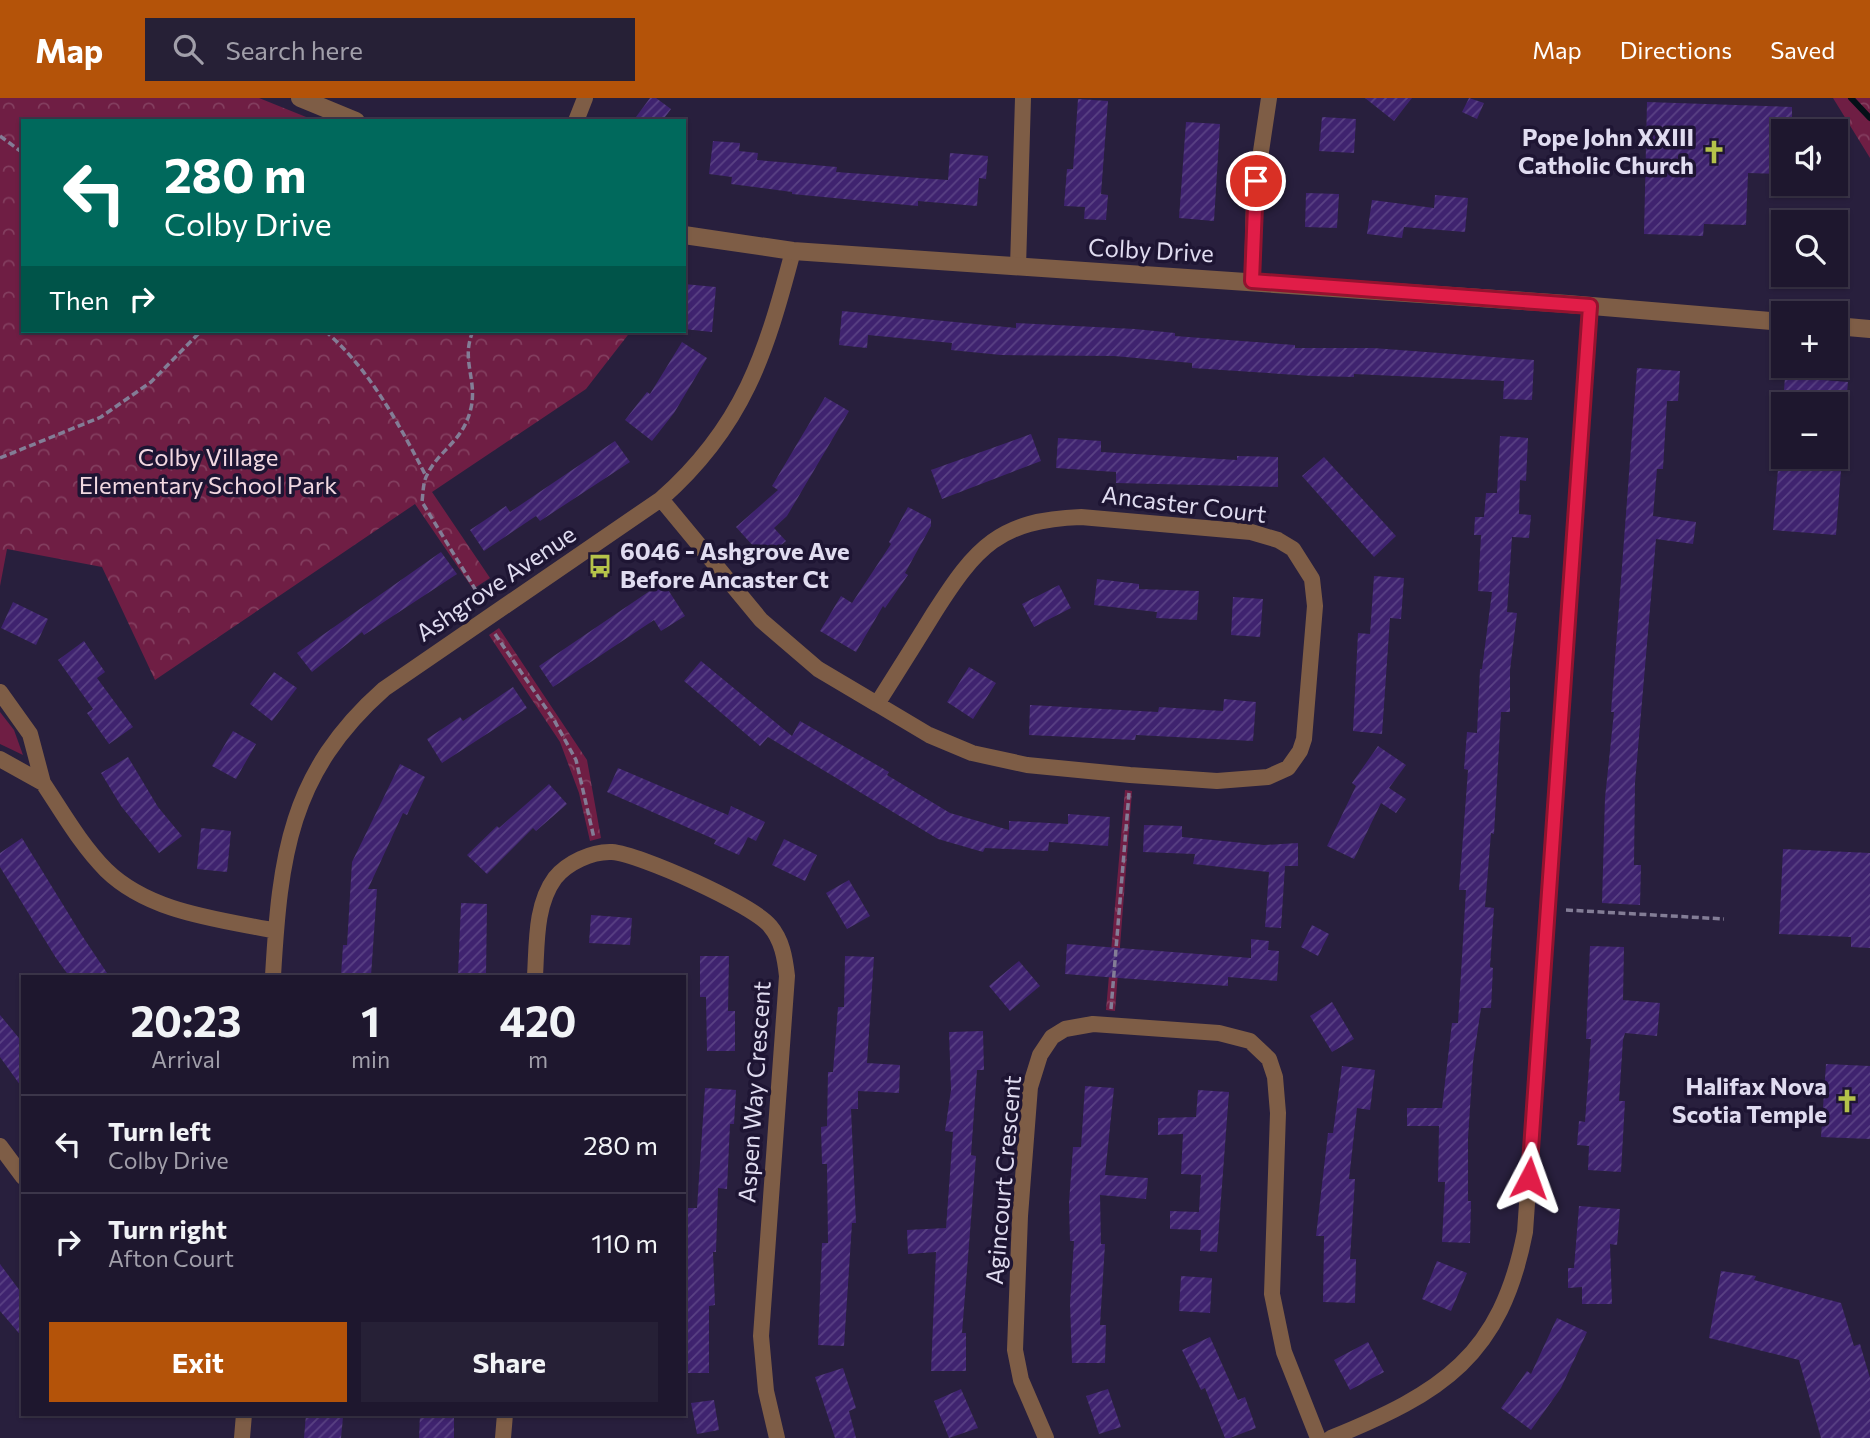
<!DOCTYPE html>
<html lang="en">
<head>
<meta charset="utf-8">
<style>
  :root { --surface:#1e172e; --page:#262036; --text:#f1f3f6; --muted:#a19faa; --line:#3c364a; --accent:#b45309 }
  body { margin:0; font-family:Commissioner,sans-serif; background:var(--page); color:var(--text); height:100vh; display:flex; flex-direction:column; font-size:26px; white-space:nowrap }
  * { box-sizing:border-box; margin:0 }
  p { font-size:23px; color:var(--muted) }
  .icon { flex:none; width:38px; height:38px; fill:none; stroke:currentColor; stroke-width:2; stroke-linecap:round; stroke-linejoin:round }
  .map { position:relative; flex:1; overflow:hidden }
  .side { position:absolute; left:21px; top:877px; width:665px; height:441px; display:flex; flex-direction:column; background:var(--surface); border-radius:0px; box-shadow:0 2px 5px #0004,0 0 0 2px var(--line) }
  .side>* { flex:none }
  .guide { position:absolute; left:21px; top:21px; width:665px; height:214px; border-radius:0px; box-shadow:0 2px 5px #0004,0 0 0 2px var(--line); background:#00695c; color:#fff; overflow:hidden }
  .fabs { position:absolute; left:1771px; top:21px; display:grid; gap:14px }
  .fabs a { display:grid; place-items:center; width:77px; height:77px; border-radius:0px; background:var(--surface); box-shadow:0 2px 5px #0004,0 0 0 2px var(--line); font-size:35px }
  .pin { position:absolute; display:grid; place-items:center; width:60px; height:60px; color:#fff; margin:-30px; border:4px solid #fff; border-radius:50%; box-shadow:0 2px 7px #0007 }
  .me { position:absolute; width:77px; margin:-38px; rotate:4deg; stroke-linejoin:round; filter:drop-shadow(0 0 5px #0008) }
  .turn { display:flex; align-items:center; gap:24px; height:147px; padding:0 28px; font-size:32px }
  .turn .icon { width:91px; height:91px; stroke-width:2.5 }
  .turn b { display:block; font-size:49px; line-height:60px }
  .then { display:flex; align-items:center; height:66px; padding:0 28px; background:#0003; gap:14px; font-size:26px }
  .eta { display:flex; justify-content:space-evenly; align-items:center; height:119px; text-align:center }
  .eta b { font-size:42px; font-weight:700; line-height:49px }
  .cta { display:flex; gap:14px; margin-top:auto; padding:14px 28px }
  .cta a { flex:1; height:80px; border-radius:0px; background:var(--accent); color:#fff; font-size:28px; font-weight:700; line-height:80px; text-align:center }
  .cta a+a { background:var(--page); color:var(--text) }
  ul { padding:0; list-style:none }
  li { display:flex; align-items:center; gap:21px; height:98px; padding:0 28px; border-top:2px solid var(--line) }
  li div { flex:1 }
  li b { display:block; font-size:26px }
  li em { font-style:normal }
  header { display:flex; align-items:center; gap:42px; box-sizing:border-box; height:98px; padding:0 35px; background:var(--accent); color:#fff }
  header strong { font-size:33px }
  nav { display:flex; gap:38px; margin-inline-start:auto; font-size:24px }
  .search { width:490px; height:63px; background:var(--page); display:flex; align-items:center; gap:18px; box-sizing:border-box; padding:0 24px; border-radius:0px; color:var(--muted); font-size:26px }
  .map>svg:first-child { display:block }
</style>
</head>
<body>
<header>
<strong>Map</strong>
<div class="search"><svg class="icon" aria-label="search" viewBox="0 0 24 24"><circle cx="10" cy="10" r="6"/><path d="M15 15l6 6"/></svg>Search here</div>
<nav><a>Map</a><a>Directions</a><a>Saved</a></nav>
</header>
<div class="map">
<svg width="1870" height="1340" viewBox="0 0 1870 1340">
  <defs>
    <pattern id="park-crowns" width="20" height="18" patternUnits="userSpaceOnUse" patternTransform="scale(1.75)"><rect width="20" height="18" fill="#6f1e44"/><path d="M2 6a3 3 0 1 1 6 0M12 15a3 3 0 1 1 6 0" fill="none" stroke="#833e5f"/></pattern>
    <pattern id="building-hatch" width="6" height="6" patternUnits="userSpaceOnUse" patternTransform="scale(1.75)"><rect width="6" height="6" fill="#3f236f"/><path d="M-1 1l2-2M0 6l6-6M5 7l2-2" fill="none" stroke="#5a4284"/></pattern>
  </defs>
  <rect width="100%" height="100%" fill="#281f3d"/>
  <path fill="#6f1e44" d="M0,614L14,632L23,657L0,646Z"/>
  <path fill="url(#park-crowns)" d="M0,0H259L316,23H23V233H631L586,291L432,394L490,480L473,491L415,406L155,582L102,469L7,451L0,488Z
    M1833,0H1870V60Z
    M499,530L587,662L601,740L590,743L579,695L560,644L489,537Z
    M1125,692L1132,693L1115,913L1106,912Z"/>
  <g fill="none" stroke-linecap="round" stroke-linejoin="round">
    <path stroke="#040f17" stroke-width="6" d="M1851,0L1870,20"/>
  </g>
  <path fill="url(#building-hatch)" d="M650,0H656L671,11L662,23H633Z
    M1365,0H1412L1394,23Z
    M1469,0L1484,5L1477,21L1462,14Z
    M1078,1L1108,3L1101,96L1108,97L1106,122L1084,121L1085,109L1064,108L1067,71H1073Z
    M1647,4L1792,9V33H1783V76L1748,75L1746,127L1704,126L1703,138L1644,136Z
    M1322,19L1356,21L1354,55L1319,53Z
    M1186,24L1220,26L1214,123L1179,120Z
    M713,43L740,45L739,53L758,55L757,62L837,69L836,74L948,82L950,55L988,58L986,81L979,80L977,108L918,103V108L792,96V94L731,86L732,79L709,76Z
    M1306,95L1339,96L1337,130L1305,129Z
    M1435,97L1468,100L1465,134L1404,129L1402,140L1367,136L1372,102L1434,110Z
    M684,186L716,189L712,234L684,231Z
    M842,213L1016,230V225L1135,231L1175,235V238L1295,247V250H1373L1534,262L1532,302L1503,301L1504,283L1354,276V279L1312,278L1192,270V265L1114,258L1001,257L951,252L952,245L868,237L867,250L839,247Z
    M682,244L707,260L674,315L652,343L625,322L647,294L650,296Z
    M1637,270L1680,273L1678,303H1667L1663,371H1657L1653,418L1696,424L1693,446L1656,441L1635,685L1634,767H1641L1640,807L1602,805L1605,700L1614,614H1611Z
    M1785,279L1848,284L1846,306H1783Z
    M825,299L849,313L787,418L774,430L786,443L765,461L736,429L778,392L772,388Z
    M1031,336L1041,363L942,401L931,372Z
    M1500,338L1528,340L1526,383L1520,382L1519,416L1531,417L1529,440L1512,439L1507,514L1517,515L1510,572V614H1501L1494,736L1491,735L1485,809L1494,810L1490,869L1493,870L1491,910H1481L1473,964L1468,1040V1103H1471L1470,1145L1442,1144L1445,1084H1438L1439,1028H1407V1010H1442L1452,925H1458L1466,792H1459L1468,672L1464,671L1467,634L1477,635L1480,571H1482L1492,494L1478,493L1481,437H1474L1475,419H1484L1486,395H1497Z
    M1058,340L1101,343V354L1237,362V358L1278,359V389L1116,385V374L1056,370Z
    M615,343L630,364L540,423L536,418L484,453L470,432L506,408L510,414Z
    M1324,359L1396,438L1374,459L1302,378Z
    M1779,359H1842L1836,437L1773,432Z
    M908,409L931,421V428L905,475L908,477L885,510L883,508L856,554L820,533L841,498L852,505L891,446L889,444Z
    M441,454L457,476L364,537L362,534L312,574L297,555Z
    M1374,478L1404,480L1401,521L1390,520L1382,636L1353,633L1358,535L1370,536Z
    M1097,481L1139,486V491L1199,493L1197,522L1156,520L1157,514L1094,507Z
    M663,484L685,518L661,533L654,522L553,589L539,568Z
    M1059,487L1071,510L1034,529L1022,506Z
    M1233,499L1263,501L1260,539L1231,537Z
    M13,504L48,521L36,547L1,530Z
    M84,543L105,574L97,580L133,629L109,646L87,615L93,611L58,562Z
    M701,563L792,638L800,623L889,674L887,677L950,715L1009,732V723L1068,726V716L1110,719L1108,748L1049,744L1048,753L985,750L983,754L938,741L768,639L760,648L684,583Z
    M969,569L996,585L973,621L947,604Z
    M274,574L297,590L272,623L250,606Z
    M513,589L527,610L442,665L427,641L460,619L463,623Z
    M1224,601L1256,604L1253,643L1136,637L1135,642L1029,637L1030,607L1158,614L1159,609L1223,613Z
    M233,633L256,646L236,681L212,668Z
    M1378,648L1406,667L1389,690L1406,701L1396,715L1381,705L1354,761L1327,748L1356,688L1352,685Z
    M128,659L158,709L182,738L159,755L121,708L101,675Z
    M400,666L425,679L407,717L403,715L368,791H377L371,878H341L343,847H347L352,764Z
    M618,670L728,717L731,708L765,724L756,743L748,739L739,757L714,746L716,742L607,694Z
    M549,686L567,706L536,733L533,730L487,776L467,757L497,728L499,730Z
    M1144,727L1182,728V739L1264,747L1298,745V768H1285L1281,830L1265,829L1269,774L1193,766L1195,756L1143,754Z
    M201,730L231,733L227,774L197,771Z
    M22,740L81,836L109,878H69L56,860L0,769V755Z
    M784,741L817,757L805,783L772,767Z
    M1783,751L1870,755V850L1851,849V839L1779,836Z
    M849,782L870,818L847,831L826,795Z
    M461,805L487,806L486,878H458Z
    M591,817L632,820L630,847L589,845Z
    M1312,827L1329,836L1318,858L1301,849Z
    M1251,841L1269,843L1268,852L1279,853L1277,883L1228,879V888L1065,876L1067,846L1251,860Z
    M1590,848L1624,849L1623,902L1660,905L1657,938L1625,935L1623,942L1619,1003H1625L1621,1074L1588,1072L1589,1048L1577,1047L1579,1023L1585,1024L1591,941H1586Z
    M700,858H729L728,913H735V953H707L706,899H700Z
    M845,858L874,859L867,965L900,967L899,995L858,993V1011H851L856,1125H852L844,1248L818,1247L822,1145H828L827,1066H822L821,1029L827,1028L828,974H833L838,909H844Z
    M1019,863L1040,888L1010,913L989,888Z
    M1332,904L1354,941L1332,954L1310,918Z
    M0,917L23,945V991L0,959Z
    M983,933L984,972H977L971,1057L976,1058L962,1235H966V1273H931L936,1154L908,1156L907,1132L946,1130L953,1034L945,1033L951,992L949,934Z
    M1826,966L1870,968V1041L1821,1039Z
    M1342,968L1375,972L1370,1012L1357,1010L1349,1081H1355L1350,1161H1356L1355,1205L1323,1204L1324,1138H1316L1328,1035H1333Z
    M1085,988L1114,990L1105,1077L1148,1080L1146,1101L1100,1097L1101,1146H1105L1100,1227H1106L1105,1265H1072L1070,1205L1074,1143H1070L1069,1105L1073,1049H1081Z
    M705,990L736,992L734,1026H730L727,1091L718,1090L716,1154H713L715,1207L709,1208V1275H684L686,1110H697Z
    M1198,992L1229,994L1217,1154L1200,1153L1201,1132L1170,1131V1113L1199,1114L1201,1077L1181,1076L1183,1036L1158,1037V1020L1196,1019Z
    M1579,1108L1620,1111L1617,1147L1610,1146L1612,1206H1582V1189L1568,1190V1170H1574Z
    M1437,1163L1467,1175L1451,1213L1422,1201Z
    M0,1166L23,1197V1240L0,1213Z
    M1721,1173L1756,1178L1754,1182L1841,1205L1854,1248L1860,1246L1870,1280V1340H1821L1799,1262L1709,1240Z
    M1181,1178L1212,1180L1210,1215L1179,1213Z
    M1557,1220L1587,1234L1561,1290L1531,1332L1501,1310L1527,1273L1531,1276Z
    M1210,1239L1238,1302L1245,1299L1256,1330L1230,1340H1225L1205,1290L1201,1292L1182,1252Z
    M1368,1244L1384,1274L1350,1292L1334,1262Z
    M843,1270L856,1310L849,1313L856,1340H835L815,1279Z
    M961,1291L978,1330L949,1340L934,1303Z
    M1108,1291L1121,1329L1099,1336L1086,1298Z
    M714,1302L719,1332L697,1336L691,1305Z
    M306,1316L343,1319L341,1340H304Z
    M420,1316H454V1340H419Z"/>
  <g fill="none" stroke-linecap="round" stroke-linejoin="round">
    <path stroke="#837d96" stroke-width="3.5" stroke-dasharray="7 3.5" stroke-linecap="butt" d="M0,38L23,55
      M325,233C369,270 400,328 426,378
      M473,233C460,263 479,283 470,314C461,345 439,352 427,377C423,384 423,396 422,404L483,504
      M0,360L101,319L151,284L201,233
      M495,536L554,622L576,662L594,740
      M1566,812L1724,821
      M1111,911L1129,695"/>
    <path stroke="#7e5d46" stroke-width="16" d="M576,23L585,0
      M1018,169L1023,0
      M1252,183L1254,100L1269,0
      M661,401L761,522L818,571L877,606
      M1081,419L1251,434L1278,442L1293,451L1312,481L1315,508L1304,641L1300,653L1288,670L1268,679L1217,683L1130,677L1027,667L972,655L929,637L877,606C896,576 915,546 934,515C976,449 999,422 1081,419Z
      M0,594L30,636L43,685L0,661
      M43,685C63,715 81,747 106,772C150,815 219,821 276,833
      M273,878C280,759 289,675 384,591L661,401C744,328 766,255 793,153
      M535,878C537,846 535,807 555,780C567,765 592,753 612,754C640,756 753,807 770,828C782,842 785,860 787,878L761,1238L766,1293L777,1340
      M0,1048L23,1079
      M242,1340L244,1316
      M503,1340L505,1316
      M1046,1340L1021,1282L1015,1252L1020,1118L1030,989L1040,957L1052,939L1065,931L1093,926L1219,935L1250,943L1269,961L1275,979L1278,1015L1272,1196L1284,1254L1318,1340
      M1331,1340C1442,1295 1501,1258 1525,1134L1590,208"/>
    <path stroke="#7e5d46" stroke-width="18" d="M300,0L356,23
      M684,137L793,153L1568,206L1783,224
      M1836,228L1870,231"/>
  </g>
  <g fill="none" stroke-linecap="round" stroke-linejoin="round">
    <g stroke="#92132f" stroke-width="18">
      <path id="route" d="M1256,83L1252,183L1590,208L1529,1080"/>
    </g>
    <use href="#route" stroke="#e11d48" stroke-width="12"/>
  </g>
  <defs>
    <g id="church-bare" transform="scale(1.89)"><path d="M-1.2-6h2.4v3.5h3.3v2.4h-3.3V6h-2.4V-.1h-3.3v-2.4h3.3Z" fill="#b4c24a" stroke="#1e1533" stroke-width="2.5" paint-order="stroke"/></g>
    <g id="bus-bare" transform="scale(1.89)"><path d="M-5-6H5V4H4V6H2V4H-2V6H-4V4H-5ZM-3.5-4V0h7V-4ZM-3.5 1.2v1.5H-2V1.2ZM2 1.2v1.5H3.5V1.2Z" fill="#b4c24a" stroke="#1e1533" stroke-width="2.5" paint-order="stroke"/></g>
  </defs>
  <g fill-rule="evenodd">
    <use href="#church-bare" x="1714" y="54"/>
    <use href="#bus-bare" x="600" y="468"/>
    <use href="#church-bare" x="1847" y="1003"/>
  </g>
  <g text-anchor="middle" stroke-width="7" stroke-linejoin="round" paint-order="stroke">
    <g font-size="24" font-weight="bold" fill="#e0dcf0" stroke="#1e1533" text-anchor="end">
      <text x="1694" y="48">Pope John XXIII<tspan x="1694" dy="28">Catholic Church</tspan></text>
      <text x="620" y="462" text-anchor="start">6046 - Ashgrove Ave<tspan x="620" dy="28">Before Ancaster Ct</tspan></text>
      <text x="1827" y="997">Halifax Nova<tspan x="1827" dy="28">Scotia Temple</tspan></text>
    </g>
    <g font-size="24" fill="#e0dcf0" stroke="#1e1533">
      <text transform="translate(1151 153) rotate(3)" y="8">Colby Drive</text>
      <text transform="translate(1184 407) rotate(7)" y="8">Ancaster Court</text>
      <text transform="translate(496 486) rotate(-34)" y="8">Ashgrove Avenue</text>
      <text transform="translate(755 994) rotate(-86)" y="8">Aspen Way Crescent</text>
      <text transform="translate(1004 1082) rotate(-85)" y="8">Agincourt Crescent</text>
    </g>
    <g font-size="24" fill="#f2d8e1" stroke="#1e1533">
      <text x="208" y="368">Colby Village<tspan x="208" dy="28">Elementary School Park</tspan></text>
    </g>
  </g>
</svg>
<div class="fabs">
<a><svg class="icon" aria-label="sound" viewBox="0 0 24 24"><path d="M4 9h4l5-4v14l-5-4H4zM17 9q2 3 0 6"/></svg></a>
<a><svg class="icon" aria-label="search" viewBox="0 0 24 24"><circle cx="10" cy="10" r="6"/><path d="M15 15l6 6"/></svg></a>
<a>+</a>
<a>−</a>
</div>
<div class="pin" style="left:1256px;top:83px;background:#d93025"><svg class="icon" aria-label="arrive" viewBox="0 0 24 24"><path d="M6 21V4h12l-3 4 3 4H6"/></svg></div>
<svg class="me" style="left:1529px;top:1080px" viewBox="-20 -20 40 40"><path d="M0-17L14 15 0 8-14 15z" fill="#e11d48" stroke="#fff" stroke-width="4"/></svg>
<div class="guide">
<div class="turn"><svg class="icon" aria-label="left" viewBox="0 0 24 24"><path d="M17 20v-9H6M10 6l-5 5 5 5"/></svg><div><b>280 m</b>Colby Drive</div></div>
<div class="then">Then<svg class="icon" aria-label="right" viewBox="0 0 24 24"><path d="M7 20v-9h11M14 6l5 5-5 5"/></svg></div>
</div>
<section class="side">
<div class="eta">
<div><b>20:23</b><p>Arrival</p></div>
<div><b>1</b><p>min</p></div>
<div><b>420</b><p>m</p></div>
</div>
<ul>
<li><svg class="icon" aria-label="left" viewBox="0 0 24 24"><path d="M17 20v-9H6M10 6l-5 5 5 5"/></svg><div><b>Turn left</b><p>Colby Drive</p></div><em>280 m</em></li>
<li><svg class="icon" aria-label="right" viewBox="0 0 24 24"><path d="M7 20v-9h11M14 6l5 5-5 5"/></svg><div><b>Turn right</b><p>Afton Court</p></div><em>110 m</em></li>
</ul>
<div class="cta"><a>Exit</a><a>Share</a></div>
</section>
</div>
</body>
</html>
